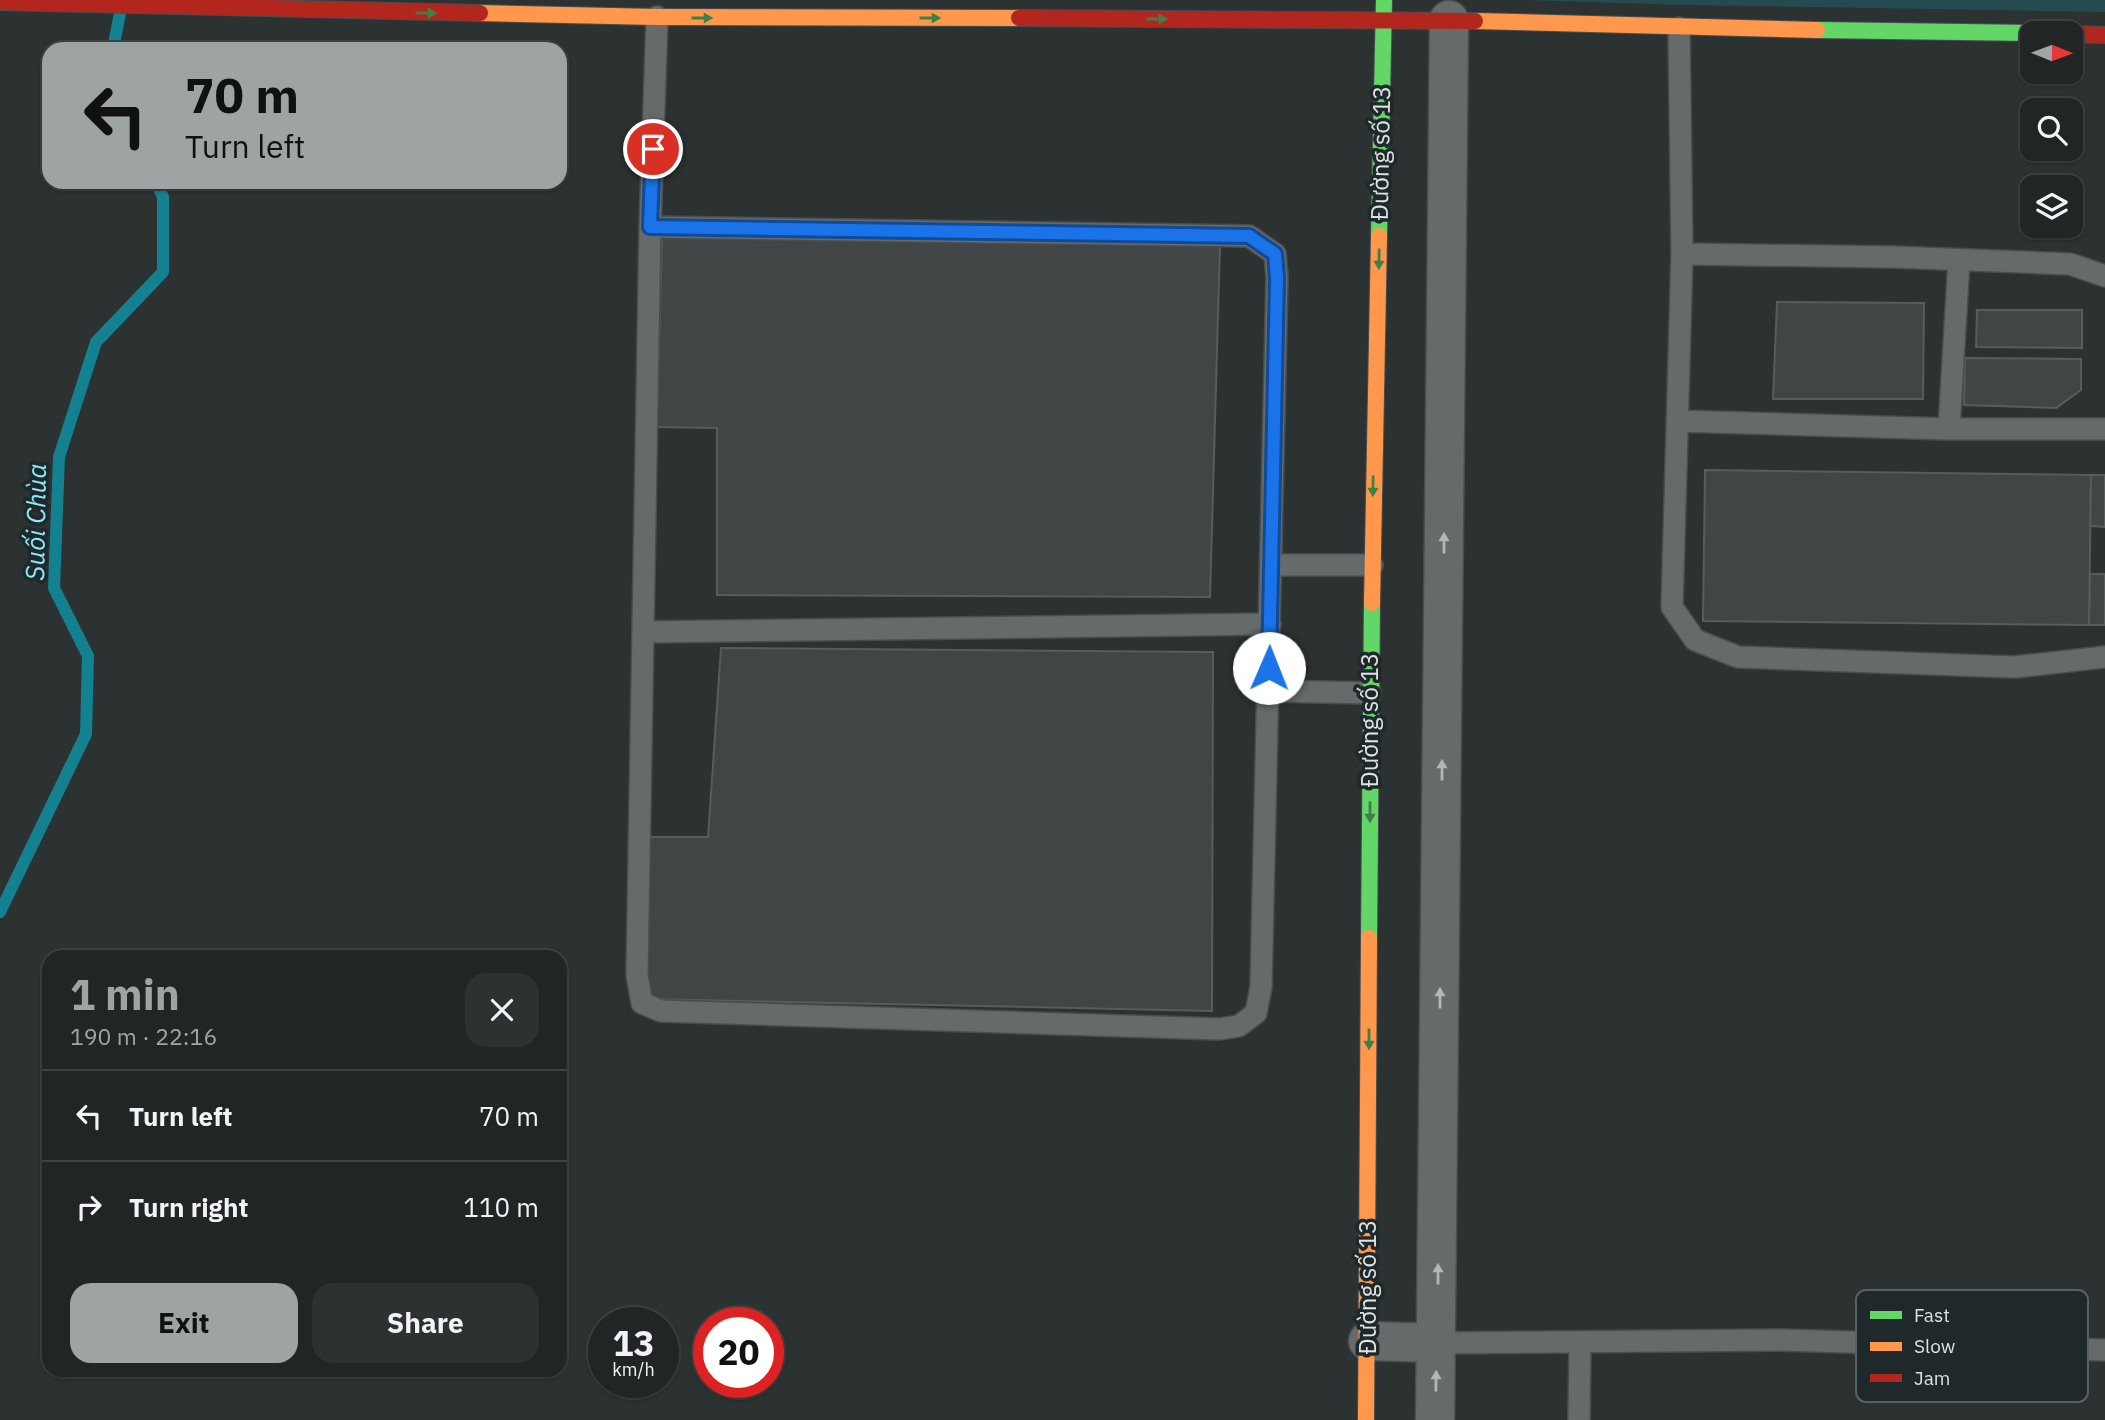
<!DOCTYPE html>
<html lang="en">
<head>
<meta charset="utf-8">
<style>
  :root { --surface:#212525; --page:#2d3132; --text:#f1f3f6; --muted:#a2a5a7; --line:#3e4242; --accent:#9ea3a4 }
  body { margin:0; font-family:"IBM Plex Sans",sans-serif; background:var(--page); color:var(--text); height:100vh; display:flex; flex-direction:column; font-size:26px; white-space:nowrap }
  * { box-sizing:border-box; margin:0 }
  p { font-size:23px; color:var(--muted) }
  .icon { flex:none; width:38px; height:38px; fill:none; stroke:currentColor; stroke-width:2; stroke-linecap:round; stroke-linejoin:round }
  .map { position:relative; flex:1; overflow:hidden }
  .sheet { position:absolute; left:42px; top:950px; width:525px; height:427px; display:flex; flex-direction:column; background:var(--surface); border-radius:21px; box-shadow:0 2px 5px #0004,0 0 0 2px var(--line) }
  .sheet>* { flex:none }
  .banner { position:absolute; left:42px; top:42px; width:525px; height:147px; border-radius:21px; box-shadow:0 2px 5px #0004,0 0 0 2px var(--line); background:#9ea3a4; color:#111; overflow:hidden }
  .needle { width:46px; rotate:91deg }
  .fabs { position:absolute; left:2020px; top:21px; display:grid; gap:14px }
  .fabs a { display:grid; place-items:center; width:63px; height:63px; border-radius:14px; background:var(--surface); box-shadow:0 2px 5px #0004,0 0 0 2px var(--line); font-size:35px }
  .speed { position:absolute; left:588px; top:1307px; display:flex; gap:14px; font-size:35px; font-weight:700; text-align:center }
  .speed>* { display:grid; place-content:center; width:91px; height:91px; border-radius:50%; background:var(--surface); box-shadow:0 2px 5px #0004,0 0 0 2px var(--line); line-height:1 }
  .speed small { font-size:18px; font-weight:400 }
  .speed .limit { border:10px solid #d22; background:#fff; color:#111 }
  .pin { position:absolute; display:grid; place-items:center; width:60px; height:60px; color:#fff; margin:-30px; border:4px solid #fff; border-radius:50%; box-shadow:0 2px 7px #0007 }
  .me { position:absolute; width:77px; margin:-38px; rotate:1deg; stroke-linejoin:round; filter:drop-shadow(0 0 5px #0008) }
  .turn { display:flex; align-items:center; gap:24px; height:147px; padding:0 28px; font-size:32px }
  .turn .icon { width:91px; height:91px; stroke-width:2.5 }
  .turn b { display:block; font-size:49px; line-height:60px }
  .round { display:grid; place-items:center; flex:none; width:74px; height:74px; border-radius:21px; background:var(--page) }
  .overview { display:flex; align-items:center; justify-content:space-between; height:119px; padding:0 28px }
  h1 { font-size:42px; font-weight:800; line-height:52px; color:var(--accent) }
  .primary-button { display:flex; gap:14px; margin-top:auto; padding:14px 28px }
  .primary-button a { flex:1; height:80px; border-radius:21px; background:var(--accent); color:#111; font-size:28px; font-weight:800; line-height:80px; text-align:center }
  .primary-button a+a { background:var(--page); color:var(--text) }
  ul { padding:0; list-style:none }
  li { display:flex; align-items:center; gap:21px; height:91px; padding:0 28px; border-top:2px solid var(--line) }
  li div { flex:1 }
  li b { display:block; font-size:26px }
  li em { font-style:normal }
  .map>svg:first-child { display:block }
</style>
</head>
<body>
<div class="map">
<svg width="2105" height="1420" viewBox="0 0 2105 1420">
  <rect width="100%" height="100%" fill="#2c3131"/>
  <path fill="#254a4f" d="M1520,0H2105V12L1682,5Z"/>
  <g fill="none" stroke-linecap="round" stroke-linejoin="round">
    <path stroke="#13818f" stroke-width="12" d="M113,49L121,8
      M0,912L86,734L88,656L54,588L59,457L96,342L163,272V197L156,182"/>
  </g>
  <path fill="#414545" stroke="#575c5c" stroke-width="2" d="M662,236L1220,244L1210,597L717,595V428L657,427Z
    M1777,302L1924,303L1923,399H1773Z
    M1977,310H2082V348L1976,347Z
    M1965,358L2081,359V390L2056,408L1964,405Z
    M1705,470L2091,475L2089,625L1703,621Z
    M2091,475H2105V527L2090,526Z
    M2090,574H2105V625H2089Z
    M721,648L1213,652L1212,1011L648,999L649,837H708Z"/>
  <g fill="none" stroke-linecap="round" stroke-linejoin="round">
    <g stroke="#494d4d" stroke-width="24">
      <path id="lane" d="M1679,28L1682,254L1894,257L2070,264L2105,276
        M650,227L1249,236L1275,254L1277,277L1261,987L1256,1013L1239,1026L1219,1029L661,1011L642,1003L637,975L650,227L657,17
        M1682,254L1672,607L1695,640L1738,657L2015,667L2105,657
        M1677,421L1949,429H2105
        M1949,429L1959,260
        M1271,565H1372
        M643,632L1270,624
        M1268,691L1370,693
        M1437,1343L1782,1340L2105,1350
        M1579,1420L1580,1342"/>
    </g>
    <g stroke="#494d4d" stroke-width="41">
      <path id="street" d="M1368,1341L1437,1343
        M1435,1420L1449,20"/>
    </g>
    <g stroke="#494d4d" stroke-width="18">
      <path id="fast" d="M1817,30L2032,33
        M1379,236L1384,0
        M1369,938L1372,603"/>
    </g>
    <g stroke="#494d4d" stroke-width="18">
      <path id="slow" d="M480,13L657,17L1019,18
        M1475,21L1817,30
        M1372,603L1379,236
        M1366,1420L1369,938"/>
    </g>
    <g stroke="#494d4d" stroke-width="18">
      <path id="jam" d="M0,2L480,13
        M1019,18L1475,21
        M2070,34L2105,35"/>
    </g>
    <use href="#lane" stroke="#666a6a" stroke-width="21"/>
    <use href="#street" stroke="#666a6a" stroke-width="38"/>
    <use href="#fast" stroke="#63d668" stroke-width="16"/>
    <use href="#slow" stroke="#ff974d" stroke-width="16"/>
    <use href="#jam" stroke="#b3261e" stroke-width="16"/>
  </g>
  <defs><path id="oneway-solid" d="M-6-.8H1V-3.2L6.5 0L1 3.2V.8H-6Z" transform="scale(1.75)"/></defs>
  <g fill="#417f49">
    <use href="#oneway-solid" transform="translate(426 13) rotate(1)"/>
    <use href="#oneway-solid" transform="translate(702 18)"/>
    <use href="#oneway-solid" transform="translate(930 18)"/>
    <use href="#oneway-solid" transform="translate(1157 19)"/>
    <use href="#oneway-solid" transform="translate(1379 259) rotate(91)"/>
    <use href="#oneway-solid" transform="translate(1373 486) rotate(91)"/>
    <use href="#oneway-solid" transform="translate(1370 812) rotate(90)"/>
    <use href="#oneway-solid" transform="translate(1369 1039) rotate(90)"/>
  </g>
  <g fill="#b3b7b8">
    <use href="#oneway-solid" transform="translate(1444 543) rotate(-90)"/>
    <use href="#oneway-solid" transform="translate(1442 770) rotate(-90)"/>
    <use href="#oneway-solid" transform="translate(1440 998) rotate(-90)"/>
    <use href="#oneway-solid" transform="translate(1438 1274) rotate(-90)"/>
    <use href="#oneway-solid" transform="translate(1436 1381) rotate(-89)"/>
  </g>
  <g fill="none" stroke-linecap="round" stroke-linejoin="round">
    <g stroke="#114b97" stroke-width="18">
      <path id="route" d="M653,149L650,227L1249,236L1275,254L1277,278L1269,668"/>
    </g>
    <use href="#route" stroke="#1a73e8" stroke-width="12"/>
  </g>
  <g text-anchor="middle" stroke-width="7" stroke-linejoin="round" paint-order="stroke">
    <g font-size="24" fill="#dce1e2" stroke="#1f282a">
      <text transform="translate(1381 153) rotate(-89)" y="8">Đường số 13</text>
      <text transform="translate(1370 720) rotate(-90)" y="8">Đường số 13</text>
      <text transform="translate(1368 1287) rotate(-90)" y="8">Đường số 13</text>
    </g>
    <g font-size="26" font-style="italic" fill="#8de9f8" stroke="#1f282a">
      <text transform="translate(36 522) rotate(-89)" y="9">Suối Chùa</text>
    </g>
  </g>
  <rect x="1856" y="1290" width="232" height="112" rx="10" fill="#1f282a" stroke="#586061" stroke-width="2"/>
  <rect x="1870" y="1311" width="32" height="8" fill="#63d668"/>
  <rect x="1870" y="1342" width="32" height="9" fill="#ff974d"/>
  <rect x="1870" y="1374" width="32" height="8" fill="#b3261e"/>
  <g font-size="19" fill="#dce1e2">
    <text x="1914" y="1322">Fast</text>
    <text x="1914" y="1353">Slow</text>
    <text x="1914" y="1385">Jam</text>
  </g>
</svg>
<div class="fabs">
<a><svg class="needle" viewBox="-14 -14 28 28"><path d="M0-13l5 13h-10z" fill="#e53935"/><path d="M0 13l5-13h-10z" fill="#a2a5a7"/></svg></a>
<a><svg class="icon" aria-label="search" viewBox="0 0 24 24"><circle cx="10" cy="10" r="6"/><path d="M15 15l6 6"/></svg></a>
<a><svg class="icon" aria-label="layers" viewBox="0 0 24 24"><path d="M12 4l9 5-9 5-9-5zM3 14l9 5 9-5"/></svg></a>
</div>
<div class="speed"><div>13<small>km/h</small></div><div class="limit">20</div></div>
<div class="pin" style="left:653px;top:149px;background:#d93025"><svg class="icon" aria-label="arrive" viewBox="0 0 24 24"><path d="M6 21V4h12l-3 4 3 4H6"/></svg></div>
<svg class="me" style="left:1269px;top:668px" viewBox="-20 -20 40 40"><circle r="19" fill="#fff"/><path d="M0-13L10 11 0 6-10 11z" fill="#1a73e8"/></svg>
<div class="banner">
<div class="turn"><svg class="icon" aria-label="left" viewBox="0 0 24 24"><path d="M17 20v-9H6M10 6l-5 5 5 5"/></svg><div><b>70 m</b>Turn left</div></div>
</div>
<section class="sheet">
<div class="overview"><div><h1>1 min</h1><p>190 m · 22:16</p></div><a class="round"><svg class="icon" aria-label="close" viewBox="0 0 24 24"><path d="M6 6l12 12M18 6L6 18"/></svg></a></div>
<ul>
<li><svg class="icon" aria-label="left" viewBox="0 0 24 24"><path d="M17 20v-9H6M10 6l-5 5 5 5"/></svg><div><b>Turn left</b></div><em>70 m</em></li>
<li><svg class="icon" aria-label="right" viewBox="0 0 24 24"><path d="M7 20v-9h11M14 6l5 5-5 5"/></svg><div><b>Turn right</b></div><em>110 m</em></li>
</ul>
<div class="primary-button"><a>Exit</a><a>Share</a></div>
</section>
</div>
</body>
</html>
